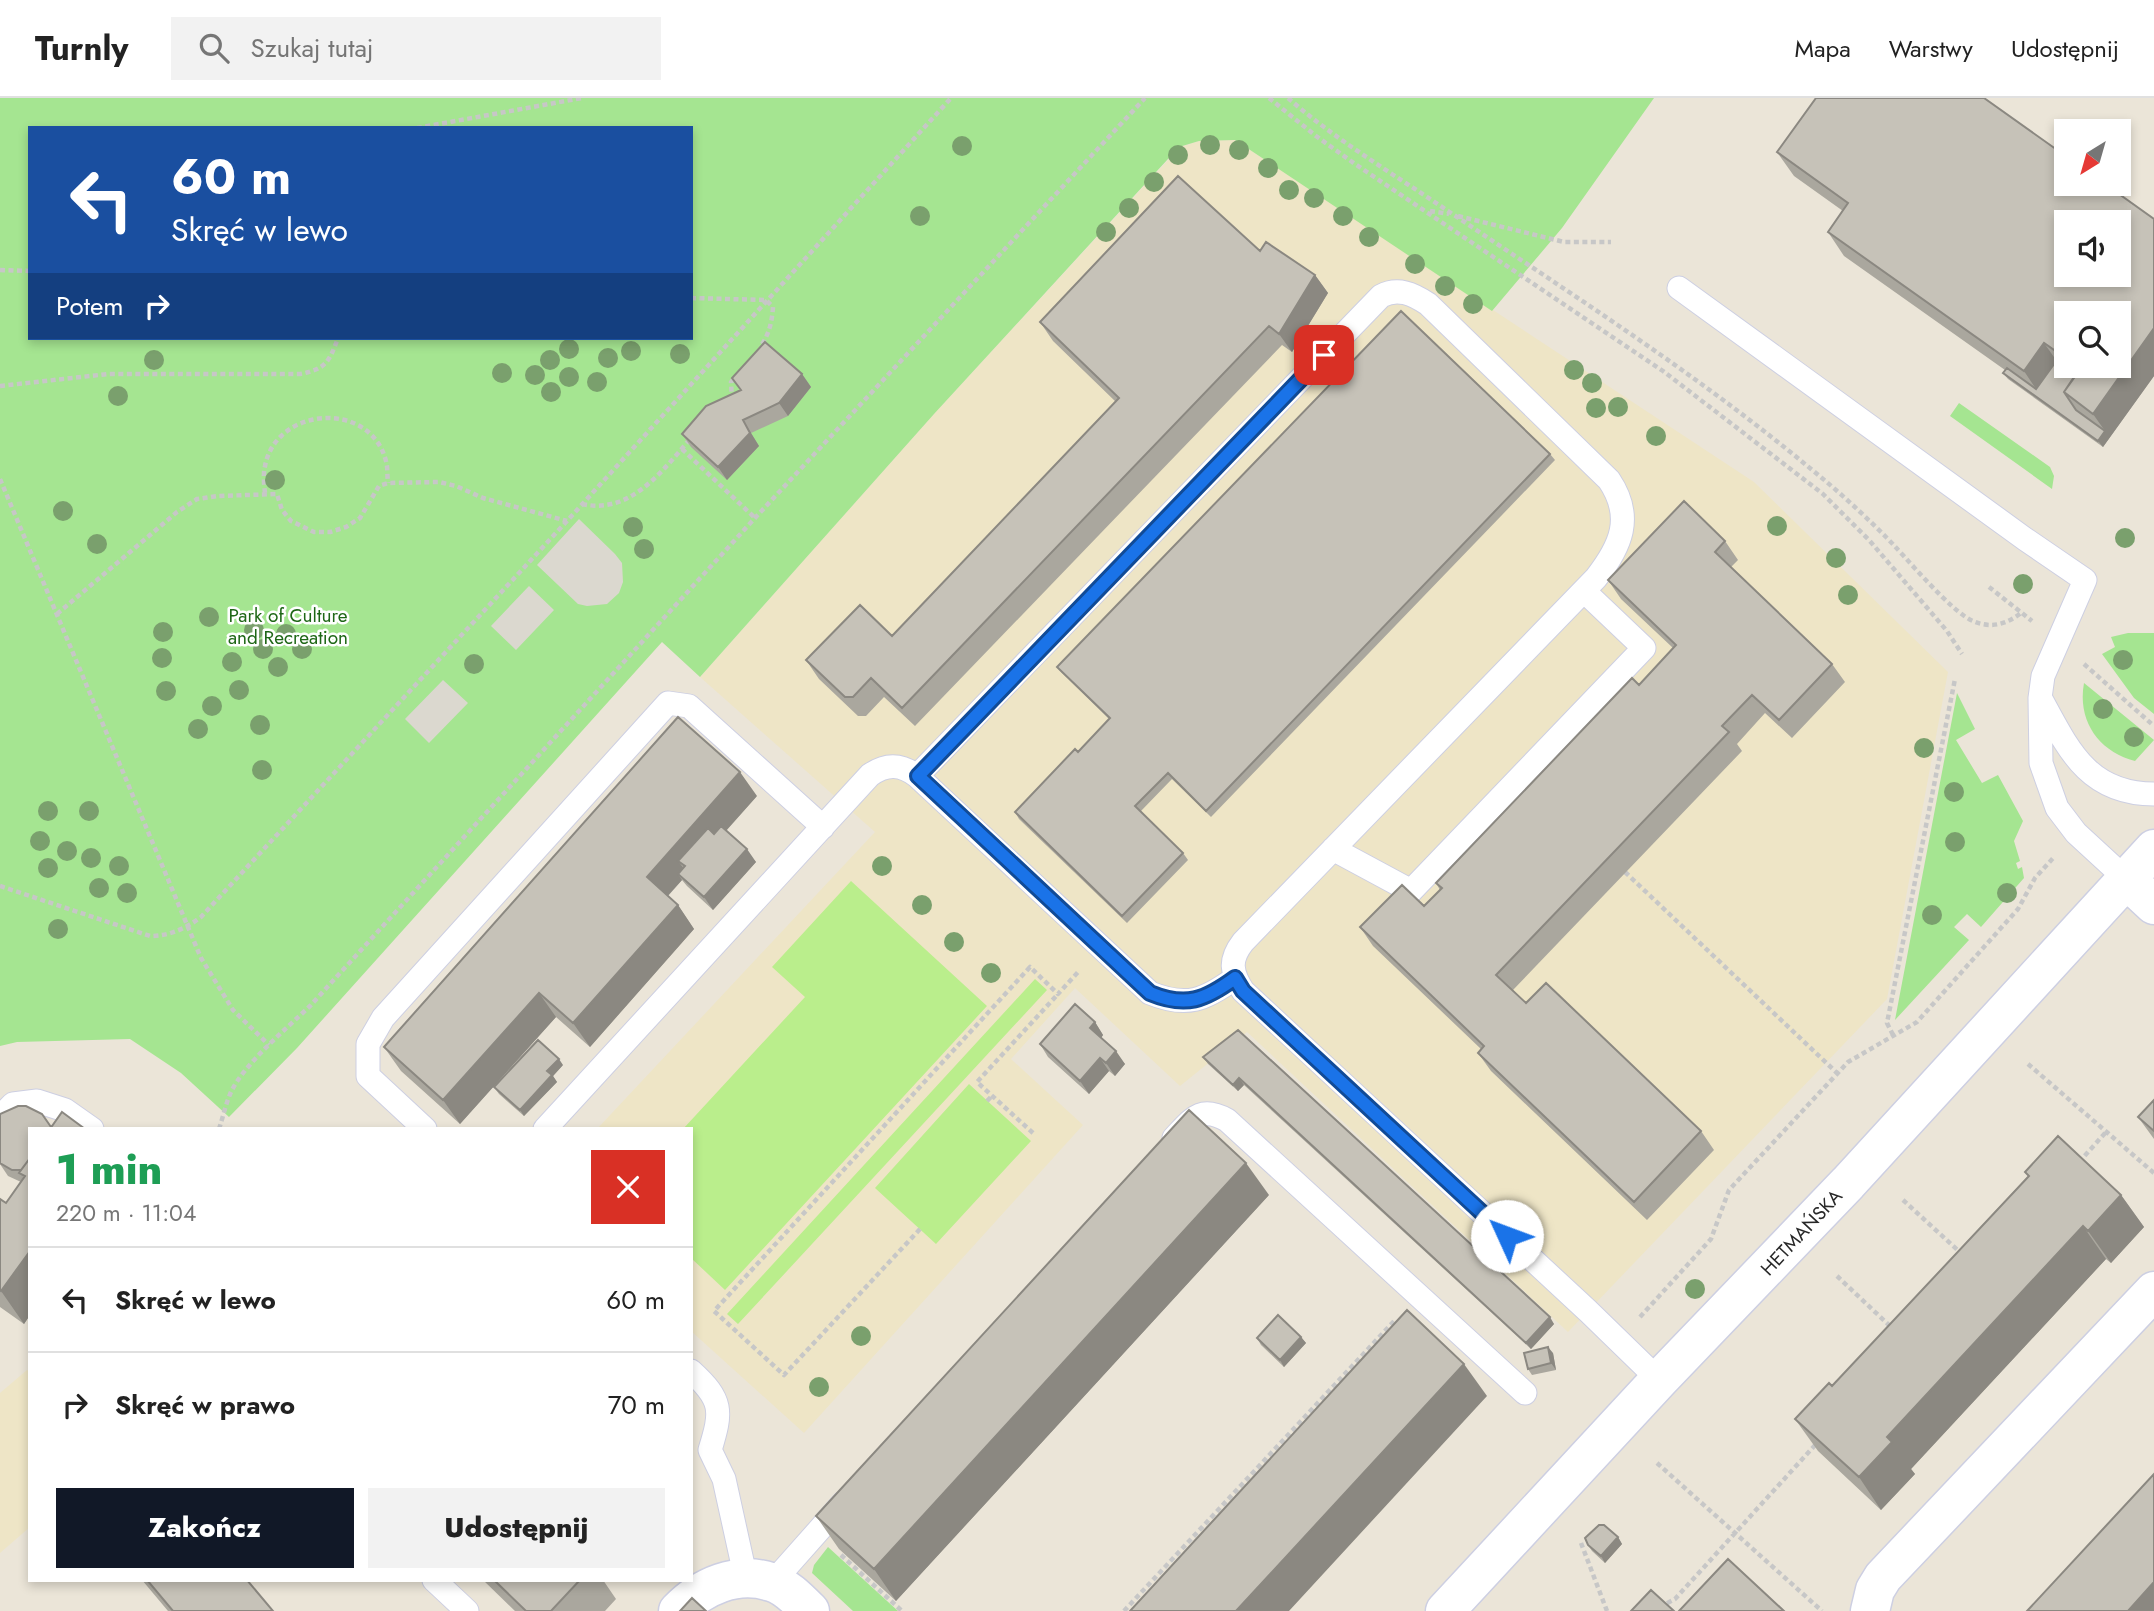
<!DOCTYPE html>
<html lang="pl">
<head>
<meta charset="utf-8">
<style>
  :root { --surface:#fff; --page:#f2f2f2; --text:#222; --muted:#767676; --line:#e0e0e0; --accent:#111827 }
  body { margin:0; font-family:Jost,sans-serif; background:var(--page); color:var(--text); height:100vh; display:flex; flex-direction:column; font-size:26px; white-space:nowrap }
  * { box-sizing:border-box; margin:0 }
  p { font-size:23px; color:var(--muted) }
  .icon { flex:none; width:38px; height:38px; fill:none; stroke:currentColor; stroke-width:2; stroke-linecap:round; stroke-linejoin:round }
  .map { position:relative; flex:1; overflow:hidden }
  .panel { position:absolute; left:28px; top:1029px; width:665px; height:455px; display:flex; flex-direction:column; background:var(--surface); border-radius:0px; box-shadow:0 4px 10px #0003 }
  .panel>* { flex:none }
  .guide { position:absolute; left:28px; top:28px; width:665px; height:214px; border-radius:0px; box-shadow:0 4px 10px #0003; background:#1a4fa0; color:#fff; overflow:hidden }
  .needle { width:46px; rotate:217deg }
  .tools { position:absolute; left:2054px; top:21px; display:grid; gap:14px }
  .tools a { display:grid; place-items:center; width:77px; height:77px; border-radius:0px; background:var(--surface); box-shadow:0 4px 10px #0003; font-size:35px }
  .pin { position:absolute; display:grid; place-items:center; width:60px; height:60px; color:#fff; margin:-30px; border-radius:14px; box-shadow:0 4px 10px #0006 }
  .me { position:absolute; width:77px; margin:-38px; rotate:313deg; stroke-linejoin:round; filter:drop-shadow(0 0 5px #0008) }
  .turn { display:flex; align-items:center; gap:24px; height:147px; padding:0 28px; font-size:32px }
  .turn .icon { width:91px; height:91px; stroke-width:2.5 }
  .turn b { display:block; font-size:49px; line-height:60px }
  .then { display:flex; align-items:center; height:66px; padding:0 28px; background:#0003; gap:14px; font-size:26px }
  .round { display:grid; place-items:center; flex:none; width:74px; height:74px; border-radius:0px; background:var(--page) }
  .head { display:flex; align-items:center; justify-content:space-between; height:119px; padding:0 28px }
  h1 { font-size:42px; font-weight:800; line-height:52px; color:#1e9e55 }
  .button { display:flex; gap:14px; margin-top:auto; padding:14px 28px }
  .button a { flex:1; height:80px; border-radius:0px; background:var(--accent); color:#fff; font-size:28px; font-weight:800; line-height:80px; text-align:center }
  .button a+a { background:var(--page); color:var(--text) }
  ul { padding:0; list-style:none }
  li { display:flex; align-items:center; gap:21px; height:105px; padding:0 28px; border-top:2px solid var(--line) }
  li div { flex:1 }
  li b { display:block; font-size:26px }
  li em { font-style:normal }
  header { display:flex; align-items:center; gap:42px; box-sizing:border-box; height:98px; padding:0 35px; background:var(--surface); border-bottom:2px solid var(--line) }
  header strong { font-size:33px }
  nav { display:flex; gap:38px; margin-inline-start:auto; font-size:24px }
  .search { width:490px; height:63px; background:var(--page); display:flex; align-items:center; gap:18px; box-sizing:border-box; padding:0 24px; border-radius:0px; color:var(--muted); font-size:26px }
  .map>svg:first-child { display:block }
</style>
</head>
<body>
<header>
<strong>Turnly</strong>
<div class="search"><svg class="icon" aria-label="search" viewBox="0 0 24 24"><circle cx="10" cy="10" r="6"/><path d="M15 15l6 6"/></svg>Szukaj tutaj</div>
<nav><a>Mapa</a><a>Warstwy</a><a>Udostępnij</a></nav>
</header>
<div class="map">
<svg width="2154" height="1513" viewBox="0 0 2154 1513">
  <rect width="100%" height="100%" fill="#ebe5d8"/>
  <path fill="#eee5c6" d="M1235,42L1754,384L1948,574L1887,901L1568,1234L1247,934L1180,988L1075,890L1011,961L1083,1027L804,1335L691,1233V1031H597L875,734L700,579L934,316L1180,49L1199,43Z
    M27,1272L30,1274V1429L0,1455V1295Z"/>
  <path fill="#a5e591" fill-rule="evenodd" d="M0,0H1654L1562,130L1492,213L1235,42L1199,43L1179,49L934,316L700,579L662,544L297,950L229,1019L181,975L130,941L17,944L0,948ZM30,30H691V240H30Z
    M1959,305L2050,369L2054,378L2052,391L1950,318Z
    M2128,535H2154V616L2134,600L2102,556L2115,549L2111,539Z
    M2084,585L2154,642L2135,663C2099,654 2077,623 2084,585Z
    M1957,595L1975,631L1956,642L1982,685L1998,677L2023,723L2014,743L2020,763L2016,765L2018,771L2022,769L2024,780L1981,829L1967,816L1954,829L1969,842L1895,922Z
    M828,1449L898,1513H853L812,1475L814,1467Z"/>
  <path fill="#baee8c" d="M851,783L987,908L725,1192L691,1160V1031H683L805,899L772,869Z
    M1035,881L1047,892L738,1226L727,1216Z
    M969,986L1031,1043L936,1146L875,1090Z"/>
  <path fill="#dbd8cf" d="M579,421L615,456L622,465L623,484L619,495L607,506L587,508L578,506L537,467Z
    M529,488L554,512L516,552L491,528Z
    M443,582L468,605L429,645L405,621Z"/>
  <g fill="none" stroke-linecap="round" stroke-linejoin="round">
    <g stroke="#cdcfe2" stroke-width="25">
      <path id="service" d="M1679,190L2025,441L2085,482L2043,578L2040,600L2041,665L2057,710L2076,735L2126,781
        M2042,603C2069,653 2089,696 2154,696
        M917,678L1381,198C1398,189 1413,196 1428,206L1609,382C1634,419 1621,448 1596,480L1243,844C1229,862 1231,874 1243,893L1588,1213L1659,1282
        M1333,751L1411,793L1644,550L1584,493
        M0,1019L13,1006L37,1003L65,1012L92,1031
        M425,1031L368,978V946L383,920L668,605L689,608L823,729
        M545,1031L870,677C887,665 901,666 917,678L1150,895C1187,910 1205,902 1235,880
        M1174,1040C1192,1021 1200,1007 1227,1022L1525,1295
        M691,1273C723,1302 722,1313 710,1352L724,1381L746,1481
        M434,1482L467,1513
        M773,1484L843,1405"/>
    </g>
    <g stroke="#cdcfe2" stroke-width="41">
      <path id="minor" d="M678,1513C702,1488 737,1473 771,1484C786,1488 800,1503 810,1513
        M1870,1513L1875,1492L1883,1479L2154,1193"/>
    </g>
    <g stroke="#cdcfe2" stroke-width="41">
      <path id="tertiary" d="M2126,781L2154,807
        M1445,1513L1659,1282L1848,1085L2154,751"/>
    </g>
    <path stroke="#c7c7c7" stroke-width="4.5" stroke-dasharray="5 3.5" stroke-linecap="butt" d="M1269,0L1316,38L1355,66L1663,273L1823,396L1869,442L1947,533L1962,556
      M1288,0C1337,43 1395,77 1448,113C1571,196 1697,276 1811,371C1837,392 1862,415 1886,439C1904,457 1952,515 1973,523C1991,531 2007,526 2021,515
      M417,30L582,0
      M1430,113L1449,116
      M1458,118L1564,144H1611
      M0,172L30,173
      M691,200L766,202L773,209C772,224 769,237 760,249
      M0,288L108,276H300C326,271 329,264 338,240
      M732,302L731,284L737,278
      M682,351L755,420
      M0,381L201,860L233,912L269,947
      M265,395C264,387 263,376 265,368C276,309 370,301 386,363C388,370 387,378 388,385
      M582,406C631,417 663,372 691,340
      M1989,489L2032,523
      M57,516L177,414L197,401L218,398L277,396L282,412L291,423L314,434H330L346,429L360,420L379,388L388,385L439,384L456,388L483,400L567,423
      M2084,566L2154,628
      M1625,774L1837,975
      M0,788L150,838C169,838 185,831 201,819L567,423L951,0
      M1893,937L1887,925L1955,581
      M2028,966L2154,1075
      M987,1003L992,998
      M219,1031C223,1019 226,1005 231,994C245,965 286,931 310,908L755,420L1145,0
      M1033,1035L977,984L1058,896
      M2079,1064L2107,1033
      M1903,1102L1963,1157
      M920,1131L784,1277L714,1213L1030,869L1058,896L1079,873
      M1837,1178L1892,1230
      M1640,1219L1711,1141L1729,1092L1848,964L1917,924L2018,811L2035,780L2054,759
      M1657,1365L1822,1513
      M1581,1445L1607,1513
      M841,1457L902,1513
      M1124,1513L1396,1221
      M1652,1513L1675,1501L1817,1345"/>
    <use href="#service" stroke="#fff" stroke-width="23"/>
    <use href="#minor" stroke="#fff" stroke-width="38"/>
    <use href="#tertiary" stroke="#fff" stroke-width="38"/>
  </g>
  <g fill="#7aa06d">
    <circle cx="1210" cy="47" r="10"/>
    <circle cx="962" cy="48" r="10"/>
    <circle cx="1239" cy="52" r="10"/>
    <circle cx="1178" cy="57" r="10"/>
    <circle cx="1268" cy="70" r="10"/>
    <circle cx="1154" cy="84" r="10"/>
    <circle cx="1289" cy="92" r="10"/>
    <circle cx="1314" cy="100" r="10"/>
    <circle cx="1129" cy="110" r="10"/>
    <circle cx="920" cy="118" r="10"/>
    <circle cx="1343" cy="118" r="10"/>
    <circle cx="1106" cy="134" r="10"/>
    <circle cx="1369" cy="139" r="10"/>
    <circle cx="1415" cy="166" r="10"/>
    <circle cx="1445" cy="188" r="10"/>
    <circle cx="1473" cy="206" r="10"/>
    <circle cx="569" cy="251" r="10"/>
    <circle cx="631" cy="253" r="10"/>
    <circle cx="680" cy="256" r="10"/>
    <circle cx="608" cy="260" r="10"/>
    <circle cx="154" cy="262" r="10"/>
    <circle cx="550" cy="262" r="10"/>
    <circle cx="1574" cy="272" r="10"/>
    <circle cx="502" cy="275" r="10"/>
    <circle cx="535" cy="277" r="10"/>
    <circle cx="569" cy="279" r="10"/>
    <circle cx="597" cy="284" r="10"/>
    <circle cx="1592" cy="285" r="10"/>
    <circle cx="551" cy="294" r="10"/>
    <circle cx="118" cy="298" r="10"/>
    <circle cx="1618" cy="309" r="10"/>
    <circle cx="1596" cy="310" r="10"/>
    <circle cx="1656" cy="338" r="10"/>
    <circle cx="275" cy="382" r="10"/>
    <circle cx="63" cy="413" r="10"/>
    <circle cx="1777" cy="428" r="10"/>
    <circle cx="633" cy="429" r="10"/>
    <circle cx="2125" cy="440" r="10"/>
    <circle cx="97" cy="446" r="10"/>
    <circle cx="644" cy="451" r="10"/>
    <circle cx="1836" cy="460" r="10"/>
    <circle cx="2023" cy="486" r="10"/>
    <circle cx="1848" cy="497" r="10"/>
    <circle cx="209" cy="519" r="10"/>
    <circle cx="254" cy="532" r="10"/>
    <circle cx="163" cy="534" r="10"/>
    <circle cx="286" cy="536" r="10"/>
    <circle cx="263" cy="551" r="10"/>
    <circle cx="302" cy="551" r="10"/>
    <circle cx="162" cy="560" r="10"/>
    <circle cx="2123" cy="562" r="10"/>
    <circle cx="232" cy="564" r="10"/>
    <circle cx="474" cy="566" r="10"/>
    <circle cx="278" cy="569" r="10"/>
    <circle cx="239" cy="592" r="10"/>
    <circle cx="166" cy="593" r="10"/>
    <circle cx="212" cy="608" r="10"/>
    <circle cx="2103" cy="611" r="10"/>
    <circle cx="260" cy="627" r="10"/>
    <circle cx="198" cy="631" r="10"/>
    <circle cx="2134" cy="639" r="10"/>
    <circle cx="1924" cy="650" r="10"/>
    <circle cx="262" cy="672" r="10"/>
    <circle cx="1954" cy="694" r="10"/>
    <circle cx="48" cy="713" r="10"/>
    <circle cx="89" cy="713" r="10"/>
    <circle cx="40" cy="743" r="10"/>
    <circle cx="1955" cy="744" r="10"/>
    <circle cx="67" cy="753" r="10"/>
    <circle cx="91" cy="760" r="10"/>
    <circle cx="119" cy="768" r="10"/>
    <circle cx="882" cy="768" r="10"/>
    <circle cx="48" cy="770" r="10"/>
    <circle cx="99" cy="790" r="10"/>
    <circle cx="127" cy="795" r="10"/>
    <circle cx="2007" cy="795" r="10"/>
    <circle cx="922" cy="807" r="10"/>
    <circle cx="1932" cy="817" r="10"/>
    <circle cx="58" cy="831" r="10"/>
    <circle cx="954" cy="844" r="10"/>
    <circle cx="991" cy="875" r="10"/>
    <circle cx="1695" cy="1191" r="10"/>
    <circle cx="861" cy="1238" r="10"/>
    <circle cx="819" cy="1289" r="10"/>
  </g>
  <path fill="#aaa79e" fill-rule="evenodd" d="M1777,54L2154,121V278L2103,349L2008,281L2003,275L2005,272L1844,158L1828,134L1843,113L1794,78ZM2067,215L2119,268H2067Z
    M1260,153L1315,177L1328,195L1292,254L1282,247L915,628L884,599L866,618H858L819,581L806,562L892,538L1116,304L1053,243L1040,224Z
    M802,276L811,289L788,318L751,335L759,348L727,382L691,349L682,336Z
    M1550,356L1555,362L1211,719L1172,681L1140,714L1183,755L1188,762L1127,825L1019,721L1015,714L1078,654L1109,621L1062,575L1057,569Z
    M1725,443L1738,462L1731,469L1832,566L1845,584L1792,640L1765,615L1737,646L1742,653L1513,892L1526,905L1701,1033L1714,1052L1647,1122L1491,973L1478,955L1481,951L1373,848L1360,829L1424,808L1440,792L1436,785L1639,587L1673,550L1621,501L1608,482Z
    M757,698L726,733L756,764L713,812L687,788L682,782L668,798L678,807L694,831L590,949L556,919L460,1026L401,973L384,949Z
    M1095,924L1103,937L1101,940L1125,966L1115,978L1109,973L1089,996L1048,959L1040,946Z
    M1238,932L1554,1226L1531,1251L1244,987L1238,993L1208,966L1203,959Z
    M563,967L553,978L557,984L524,1018L499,996L494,989Z
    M2154,1002V1041L2138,1019Z
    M0,1016L51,1029L85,1031H30V1217L24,1226L0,1209V1101L6,1105L21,1084L8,1078L0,1066Z
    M2025,1074L2121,1097L2144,1129L2111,1165L2106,1161L1911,1371L1915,1376L1881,1412L1818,1353L1795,1321L1832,1288L2028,1078Z
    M1269,1097L896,1503L839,1451L816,1418Z
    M1301,1239L1306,1245L1284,1269L1261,1247L1257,1240Z
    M1553,1255L1556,1272L1532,1277L1528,1271Z
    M1618,1439L1622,1446L1605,1465L1592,1453L1588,1447Z
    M142,1482H247L273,1513H168Z
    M483,1482H603L616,1501L605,1513H515Z"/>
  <path fill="#8b8881" d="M1315,177L1328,195L1292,254L1279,236Z
    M2154,230V278L2103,349L2098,343L2105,333L2093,316Z
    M2044,245L2061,269L2040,297L2024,273Z
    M802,276L811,289L788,318L779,305Z
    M743,322L759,348L727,382L718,369Z
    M740,674L757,698L689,774L685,768L678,763L688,776H678L682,782L663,803L647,779Z
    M747,751L756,764L713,812L704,799Z
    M678,807L694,831L590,949L573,925Z
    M539,895L556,919L460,1026L443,1002Z
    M1095,924L1103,937L1099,943L1090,930Z
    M1116,953L1125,966L1115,978L1106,965Z
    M1100,960L1109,973L1089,996L1080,983Z
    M559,961L563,967L553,978L557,984L524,1018L520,1012L547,973Z
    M1239,980L1244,987L1238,993L1233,987Z
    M1246,1065L1269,1097L896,1503L874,1471Z
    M2121,1097L2144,1129L2111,1165L2088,1133Z
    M2083,1128L2106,1161L1911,1371L1915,1376L1881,1412L1859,1379L1887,1339Z
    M30,1153V1217L24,1226L1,1193Z
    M1550,1219L1554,1226L1531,1251L1526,1245Z
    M1301,1239L1306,1245L1284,1269L1280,1262Z
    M1548,1249L1553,1255L1556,1272L1551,1265Z
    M1464,1266L1487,1298L1289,1513H1236Z
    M1618,1439L1622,1446L1605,1465L1601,1458Z
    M2154,1484V1513H2128Z"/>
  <path fill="#c6c2b8" stroke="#8b8881" stroke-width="2" fill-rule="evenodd" d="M1816,0H1984L2067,59V86H2105L2154,121V230L2093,316L2064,294L2081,270L2077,268H2119V215H2067V261L2044,245L2024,273L1828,134L1848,105L1777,54ZM2067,124H2119V177H2067Z
    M1178,78L1260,153L1266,144L1315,177L1279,236L1269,228L902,610L871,580L853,599H845L806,562L860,507L892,538L1119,300L1040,224Z
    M1401,213L1550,356L1206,713L1168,675L1135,708L1183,755L1122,818L1015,714L1075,651L1078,654L1110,620L1057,569Z
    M765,244L802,276L779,305L743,322L750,335L718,369L682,336L706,308L741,292L732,280Z
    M2057,262L2076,276L2064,294L2076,312L2105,333L2098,343L2003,275L2007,270L2036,291Z
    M1684,403L1725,443L1715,454L1832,566L1779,622L1752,597L1722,628L1729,634L1496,877L1526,905L1546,885L1701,1033L1634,1104L1478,955L1484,948L1360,829L1402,787L1424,808L1442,790L1436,785L1632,580L1639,587L1676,547L1608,482Z
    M678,619L740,674L647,779L678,807L573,925L539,895L443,1002L384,949Z
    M721,728L747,751L704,799L678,776L685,768L678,763L708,730L714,736Z
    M1075,906L1095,924L1090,930L1116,953L1106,965L1100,960L1080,983L1040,946Z
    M1238,932L1550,1219L1526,1245L1239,980L1233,987L1203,959Z
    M538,942L559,961L547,973L552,977L520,1012L494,989Z
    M2154,1002V1033L2138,1019Z
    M18,1008H26L42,1016L51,1029L50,1031H30V1060L21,1072H12L0,1065V1016Z
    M1189,1012L1246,1065L874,1471L816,1418Z
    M62,1014L85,1031H50Z
    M2058,1038L2121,1097L2088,1133L2083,1128L1887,1339L1892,1344L1859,1379L1795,1321L1829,1285L1832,1288L2029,1078L2025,1074Z
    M30,1060V1153L1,1193L0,1192V1101L6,1105L25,1078L19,1075Z
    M1407,1212L1464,1266L1236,1513H1130Z
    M1278,1217L1301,1239L1280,1262L1257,1240Z
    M1548,1249L1551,1265L1528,1271L1524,1255Z
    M2154,1376V1484L2128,1513H2027Z
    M1599,1427H1604L1618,1439L1601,1458L1588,1447L1585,1440Z
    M1728,1461L1784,1513H1679Z
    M147,1482H247L273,1513H173Z
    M494,1482H580L551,1513H526Z
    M1651,1492L1674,1513H1631Z
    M692,1500L706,1513H680Z"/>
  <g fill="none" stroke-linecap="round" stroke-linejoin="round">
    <g stroke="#114b97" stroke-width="18">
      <path id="route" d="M1324,257L918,678L1150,895C1186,910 1205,902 1235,880L1243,893L1507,1138"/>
    </g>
    <use href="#route" stroke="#1a73e8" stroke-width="12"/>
  </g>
  <g text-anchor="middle" stroke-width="5" stroke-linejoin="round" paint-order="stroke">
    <g font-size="19" fill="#1e6716" stroke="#fff">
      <text x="288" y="524">Park of Culture<tspan x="288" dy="22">and Recreation</tspan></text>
    </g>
    <g font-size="19" fill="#282828" stroke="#fff">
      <text transform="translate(1801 1134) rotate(-47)" y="7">HETMAŃSKA</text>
    </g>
  </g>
</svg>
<div class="tools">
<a><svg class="needle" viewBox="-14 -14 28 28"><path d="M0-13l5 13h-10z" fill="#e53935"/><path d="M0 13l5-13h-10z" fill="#767676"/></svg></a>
<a><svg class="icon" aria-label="sound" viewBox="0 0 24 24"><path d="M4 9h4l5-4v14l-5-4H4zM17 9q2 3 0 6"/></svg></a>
<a><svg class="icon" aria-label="search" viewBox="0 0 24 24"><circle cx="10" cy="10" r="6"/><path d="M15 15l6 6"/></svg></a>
</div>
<div class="pin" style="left:1324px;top:257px;background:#d93025"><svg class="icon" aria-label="arrive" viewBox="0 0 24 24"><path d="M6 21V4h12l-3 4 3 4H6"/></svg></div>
<svg class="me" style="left:1507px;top:1138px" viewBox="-20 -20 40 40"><circle r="19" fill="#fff"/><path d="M0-13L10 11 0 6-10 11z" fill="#1a73e8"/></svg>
<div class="guide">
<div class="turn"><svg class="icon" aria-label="left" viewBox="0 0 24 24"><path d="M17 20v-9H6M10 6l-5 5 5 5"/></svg><div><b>60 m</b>Skręć w lewo</div></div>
<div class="then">Potem<svg class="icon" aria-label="right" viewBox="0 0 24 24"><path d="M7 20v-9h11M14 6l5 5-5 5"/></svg></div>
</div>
<section class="panel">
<div class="head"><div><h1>1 min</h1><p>220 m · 11:04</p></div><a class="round" style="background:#d93025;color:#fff"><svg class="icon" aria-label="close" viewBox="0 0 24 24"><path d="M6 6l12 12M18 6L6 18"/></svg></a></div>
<ul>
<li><svg class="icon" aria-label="left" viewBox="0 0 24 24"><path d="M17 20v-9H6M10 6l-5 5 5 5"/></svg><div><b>Skręć w lewo</b></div><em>60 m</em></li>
<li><svg class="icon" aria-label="right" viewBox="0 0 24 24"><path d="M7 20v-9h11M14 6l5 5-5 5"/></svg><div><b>Skręć w prawo</b></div><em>70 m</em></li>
</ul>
<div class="button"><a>Zakończ</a><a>Udostępnij</a></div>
</section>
</div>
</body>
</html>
